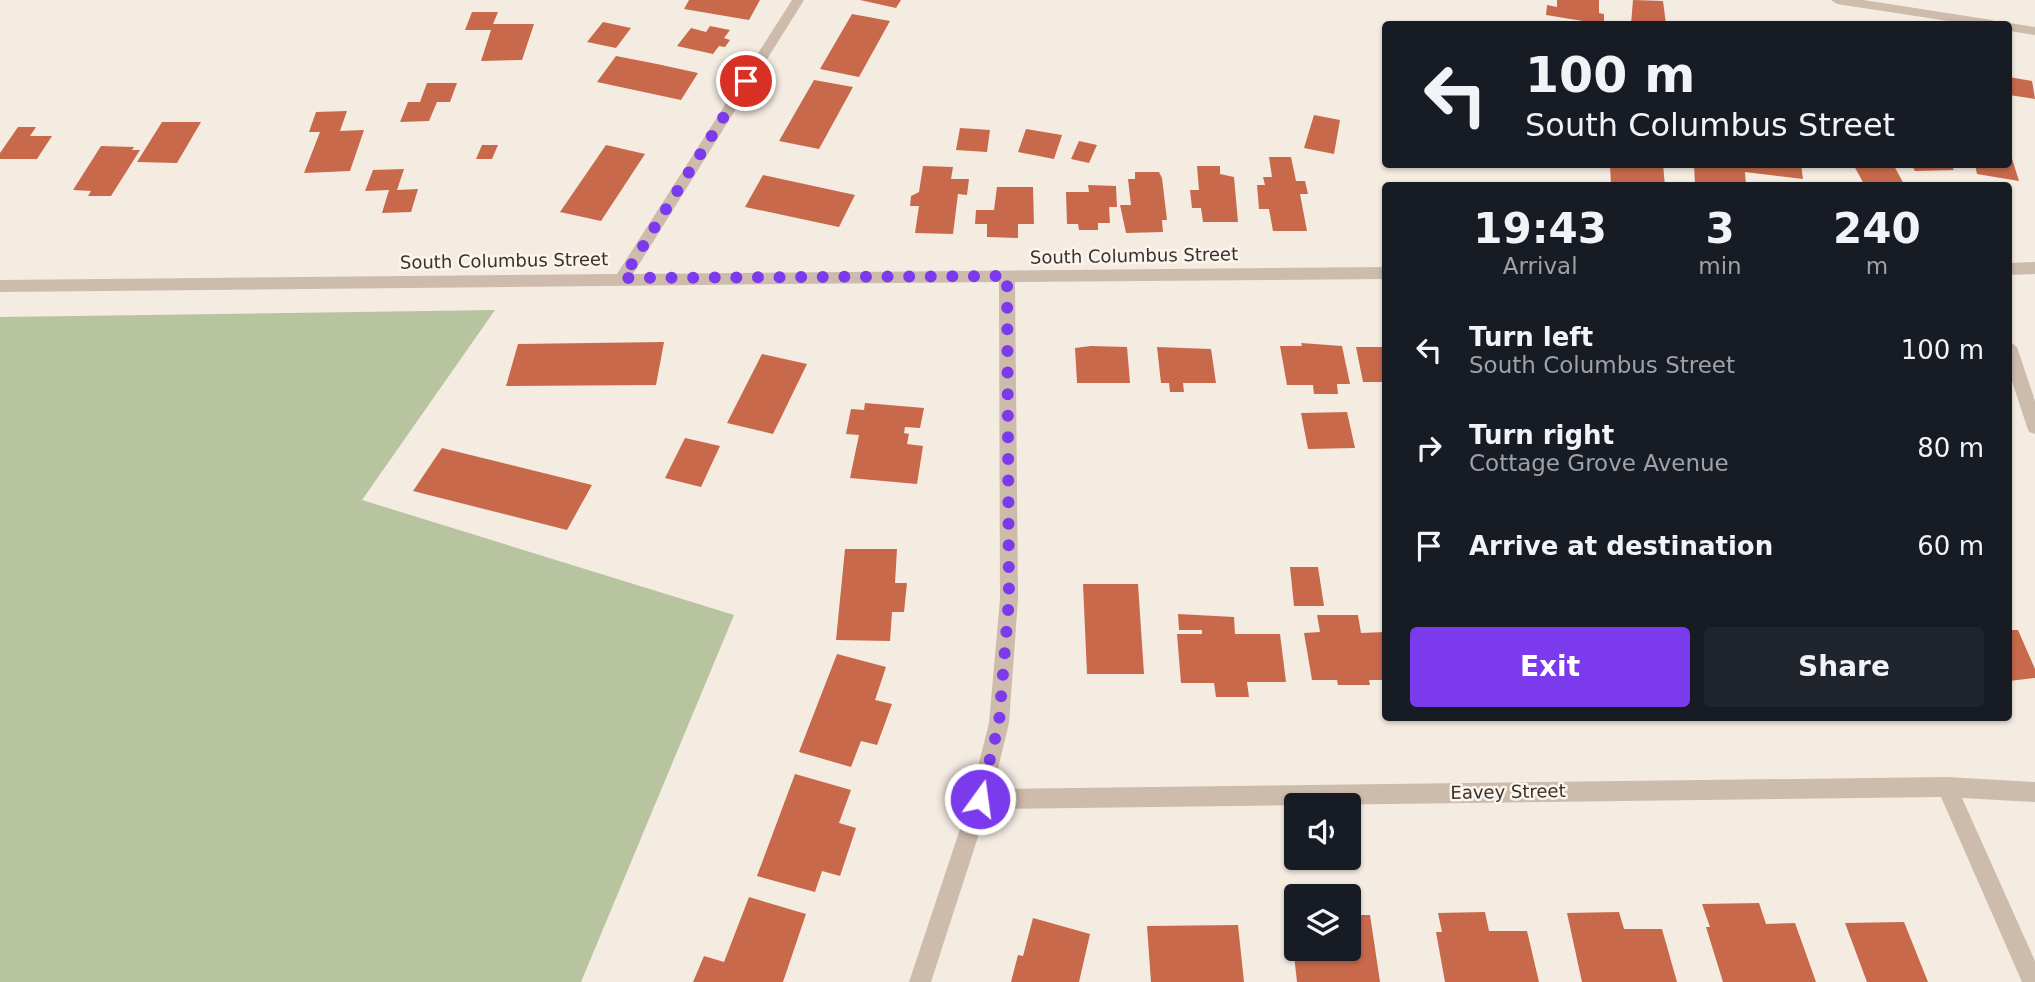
<!DOCTYPE html>
<html lang="en">
<head>
<meta charset="utf-8">
<style>
  :root { --surface:#171b24; --page:#20242c; --text:#f1f3f6; --muted:#9ea1a6; --accent:#7c3aed }
  body { margin:0; font-family:"DejaVu Sans",sans-serif; background:var(--page); color:var(--text); height:100vh; display:flex; flex-direction:column; font-size:26px; white-space:nowrap }
  * { box-sizing:border-box; margin:0 }
  p { font-size:23px; color:var(--muted) }
  .icon { flex:none; width:38px; height:38px; fill:none; stroke:currentColor; stroke-width:2; stroke-linecap:round; stroke-linejoin:round }
  .map { position:relative; flex:1; overflow:hidden }
  .details { position:absolute; left:1382px; top:182px; width:630px; height:539px; display:flex; flex-direction:column; background:var(--surface); border-radius:7px; box-shadow:0 2px 5px #0004 }
  .details>* { flex:none }
  .hud { position:absolute; left:1382px; top:21px; width:630px; height:147px; border-radius:7px; box-shadow:0 2px 5px #0004; background:#171b24; color:var(--text); overflow:hidden }
  .controls { position:absolute; left:1284px; top:793px; display:grid; gap:14px }
  .controls a { display:grid; place-items:center; width:77px; height:77px; border-radius:7px; background:var(--surface); box-shadow:0 2px 5px #0004; font-size:35px }
  .pin { position:absolute; display:grid; place-items:center; width:60px; height:60px; color:#fff; margin:-30px; border:4px solid #fff; border-radius:50%; box-shadow:0 2px 7px #0007 }
  .me { position:absolute; width:77px; margin:-38px; rotate:14deg; stroke-linejoin:round; filter:drop-shadow(0 0 5px #0008) }
  .turn { display:flex; align-items:center; gap:24px; height:147px; padding:0 28px; font-size:32px }
  .turn .icon { width:91px; height:91px; stroke-width:2.5 }
  .turn b { display:block; font-size:49px; line-height:60px }
  .eta { display:flex; justify-content:space-evenly; align-items:center; height:119px; text-align:center }
  .eta b { font-size:42px; font-weight:700; line-height:49px }
  .primary-button { display:flex; gap:14px; margin-top:auto; padding:14px 28px }
  .primary-button a { flex:1; height:80px; border-radius:7px; background:var(--accent); color:#fff; font-size:28px; font-weight:700; line-height:80px; text-align:center }
  .primary-button a+a { background:var(--page); color:var(--text) }
  ul { padding:0; list-style:none }
  li { display:flex; align-items:center; gap:21px; height:98px; padding:0 28px }
  li div { flex:1 }
  li b { display:block; font-size:26px }
  li em { font-style:normal }
  .map>svg:first-child { display:block }
</style>
</head>
<body>
<div class="map">
<svg width="2035" height="982" viewBox="0 0 2035 982">
  <rect width="100%" height="100%" fill="#f4ebe1"/>
  <path fill="#b8c4a0" d="M495,310L362,500L734,615L581,982H0V317Z"/>
  <path fill="#c8694b" d="M689,0H760L749,20L684,9Z
    M860,0H901L896,8Z
    M1557,0H1599V13L1604,14V24H1583V21L1546,15L1547,5L1557,7Z
    M1633,0L1663,1L1666,24H1631Z
    M472,12H498L493,24H534L522,60L481,61L491,30H465Z
    M852,14L890,21L859,77L820,69Z
    M603,22L631,28L616,48L587,42Z
    M710,26L730,30L724,38L730,40L725,47L719,46L713,54L677,46L691,28L706,32Z
    M616,56L657,64L698,73L681,100L597,82Z
    M2009,77L2032,81L2035,99L2009,95Z
    M814,80L853,87L819,149L779,141Z
    M427,83H457L450,102H437L429,121L400,122L408,102H420Z
    M347,111L340,131L364,130L350,171L304,173L320,132H309L316,112Z
    M1314,115L1340,120L1334,154L1304,148Z
    M162,122H201L177,163L137,162Z
    M18,127H36L30,136H52L37,159H0V153Z
    M960,128L990,130L987,152L956,150Z
    M1026,129L1062,135L1054,159L1018,152Z
    M1079,141L1097,145L1089,163L1071,159Z
    M482,145H498L492,159H476Z
    M606,145L645,154L601,221L560,212Z
    M101,146L134,147L132,150H140L111,196H88L91,191L73,190Z
    M2009,149L2019,181L1977,174L1975,164H2009Z
    M1269,157H1291L1296,181H1305L1308,194H1300L1307,231H1273L1269,209H1259L1257,185H1265L1263,177H1272Z
    M1610,164H1663L1665,186H1611Z
    M1694,164H1801L1803,179L1745,172L1746,186H1695Z
    M1853,164H1893L1905,186H1865Z
    M1911,164H1950L1954,170L1915,171Z
    M923,166L953,167L951,179H969L967,195L958,194L953,234L915,233L919,206H910L911,196L919,192Z
    M1197,166H1220V174L1234,177L1238,222H1203L1201,208H1192L1190,190H1199Z
    M404,169L397,190L418,189L411,212L382,213L389,190L365,191L373,170Z
    M1135,172H1159L1162,178L1167,220H1162L1163,232L1126,233L1120,205H1131L1128,179H1135Z
    M763,175L855,195L839,227L745,207Z
    M1088,185L1116,186L1117,207H1109L1110,223H1098V230H1079L1078,224H1067L1066,192H1089Z
    M997,187H1033L1034,224H1018V238L987,237V224H975L976,210H994Z
    M664,342L656,385L506,386L518,344Z
    M1301,343L1342,346L1350,384H1337L1338,394H1314L1313,385H1287L1280,346H1302Z
    M1091,346L1127,347L1130,383H1077L1075,348Z
    M1157,347L1211,349L1216,383H1183L1184,392H1170L1169,383H1161Z
    M1356,347H1386V382H1363Z
    M762,354L807,364L773,434L727,423Z
    M865,403L924,408L920,428L905,427L904,433L909,434L907,444L923,446L917,484L850,478L859,435L846,434L851,409L864,410Z
    M1347,412L1355,448L1308,449L1301,413Z
    M685,438L720,446L701,487L665,478Z
    M442,448L491,460L592,485L567,530L413,491Z
    M845,549H897L895,583H907L904,612H892L890,641L836,640Z
    M1290,567H1318L1324,606H1294Z
    M1083,584H1138L1144,674H1087Z
    M1178,614L1234,617L1235,634H1280L1286,682H1247L1249,697H1216L1214,683H1181L1177,634H1202V630H1179Z
    M1317,615H1358L1361,633L1386,632V680H1369L1370,685H1338L1337,680H1312L1304,633L1320,632Z
    M2009,630H2018L2035,669V678L2009,681Z
    M837,654L886,667L875,700L892,704L877,745L861,741L851,767L799,752Z
    M795,774L851,790L839,823L856,828L840,876L822,871L815,892L757,876Z
    M749,897L806,914L783,982H693L704,956L724,962Z
    M1759,903L1766,924L1795,923L1816,982H1723L1706,927H1710L1702,904Z
    M1485,912L1489,931H1527L1539,982H1445L1436,932H1442L1438,913Z
    M1619,912L1624,929H1662L1677,982H1582L1567,913Z
    M1349,915H1370L1380,982H1297L1291,928H1297V948H1349Z
    M1033,918L1090,934L1079,982H1011L1018,955L1023,956Z
    M1904,922L1928,982H1867L1845,923Z
    M1238,925L1244,982H1151L1147,926Z"/>
  <g fill="none" stroke-linecap="round" stroke-linejoin="round">
    <path fill="#cdbbac" fill-rule="evenodd" d="M792,0H804L633,274L1386,267V279L1015,282L1018,599L1009,723L993,789L1947,777L2035,782V802L1962,798L2035,961V982H2022L1941,797L987,809L931,982H909L970,799L989,723L1000,599L999,282L0,292V280L617,274Z
      M1831,0H1863L1992,20L1999,24H1968L1837,4Z
      M2009,23L2035,27V35L2009,31V24H2004Z
      M2035,262V274L2009,275V263Z
      M2009,341L2017,347L2035,401V434L2029,432L2027,427L2009,372Z"/>
  </g>
  <g fill="none" stroke-linecap="round" stroke-linejoin="round">
    <path stroke="#7c3aed" stroke-width="12" stroke-dasharray="0 21.6" d="M746,81L623,278L1007,276L1009,599L999,723L980,799"/>
  </g>
  <g text-anchor="middle" stroke-width="5" stroke-linejoin="round" paint-order="stroke">
    <g font-size="18" fill="#3b302b" stroke="#fbf5ee">
      <text transform="translate(1134 256) rotate(-1)" y="6">South Columbus Street</text>
      <text transform="translate(504 261) rotate(-1)" y="6">South Columbus Street</text>
      <text transform="translate(1508 792) rotate(-1)" y="6">Eavey Street</text>
    </g>
  </g>
</svg>
<div class="controls">
<a><svg class="icon" aria-label="sound" viewBox="0 0 24 24"><path d="M4 9h4l5-4v14l-5-4H4zM17 9q2 3 0 6"/></svg></a>
<a><svg class="icon" aria-label="layers" viewBox="0 0 24 24"><path d="M12 4l9 5-9 5-9-5zM3 14l9 5 9-5"/></svg></a>
</div>
<div class="pin" style="left:746px;top:81px;background:#d93025"><svg class="icon" aria-label="arrive" viewBox="0 0 24 24"><path d="M6 21V4h12l-3 4 3 4H6"/></svg></div>
<svg class="me" style="left:980px;top:799px" viewBox="-20 -20 40 40"><circle r="17" fill="#7c3aed" stroke="#fff" stroke-width="3"/><path d="M0-11L8 9 0 5-8 9z" fill="#fff"/></svg>
<div class="hud">
<div class="turn"><svg class="icon" aria-label="left" viewBox="0 0 24 24"><path d="M17 20v-9H6M10 6l-5 5 5 5"/></svg><div><b>100 m</b>South Columbus Street</div></div>
</div>
<section class="details">
<div class="eta">
<div><b>19:43</b><p>Arrival</p></div>
<div><b>3</b><p>min</p></div>
<div><b>240</b><p>m</p></div>
</div>
<ul>
<li><svg class="icon" aria-label="left" viewBox="0 0 24 24"><path d="M17 20v-9H6M10 6l-5 5 5 5"/></svg><div><b>Turn left</b><p>South Columbus Street</p></div><em>100 m</em></li>
<li><svg class="icon" aria-label="right" viewBox="0 0 24 24"><path d="M7 20v-9h11M14 6l5 5-5 5"/></svg><div><b>Turn right</b><p>Cottage Grove Avenue</p></div><em>80 m</em></li>
<li><svg class="icon" aria-label="arrive" viewBox="0 0 24 24"><path d="M6 21V4h12l-3 4 3 4H6"/></svg><div><b>Arrive at destination</b></div><em>60 m</em></li>
</ul>
<div class="primary-button"><a>Exit</a><a>Share</a></div>
</section>
</div>
</body>
</html>
